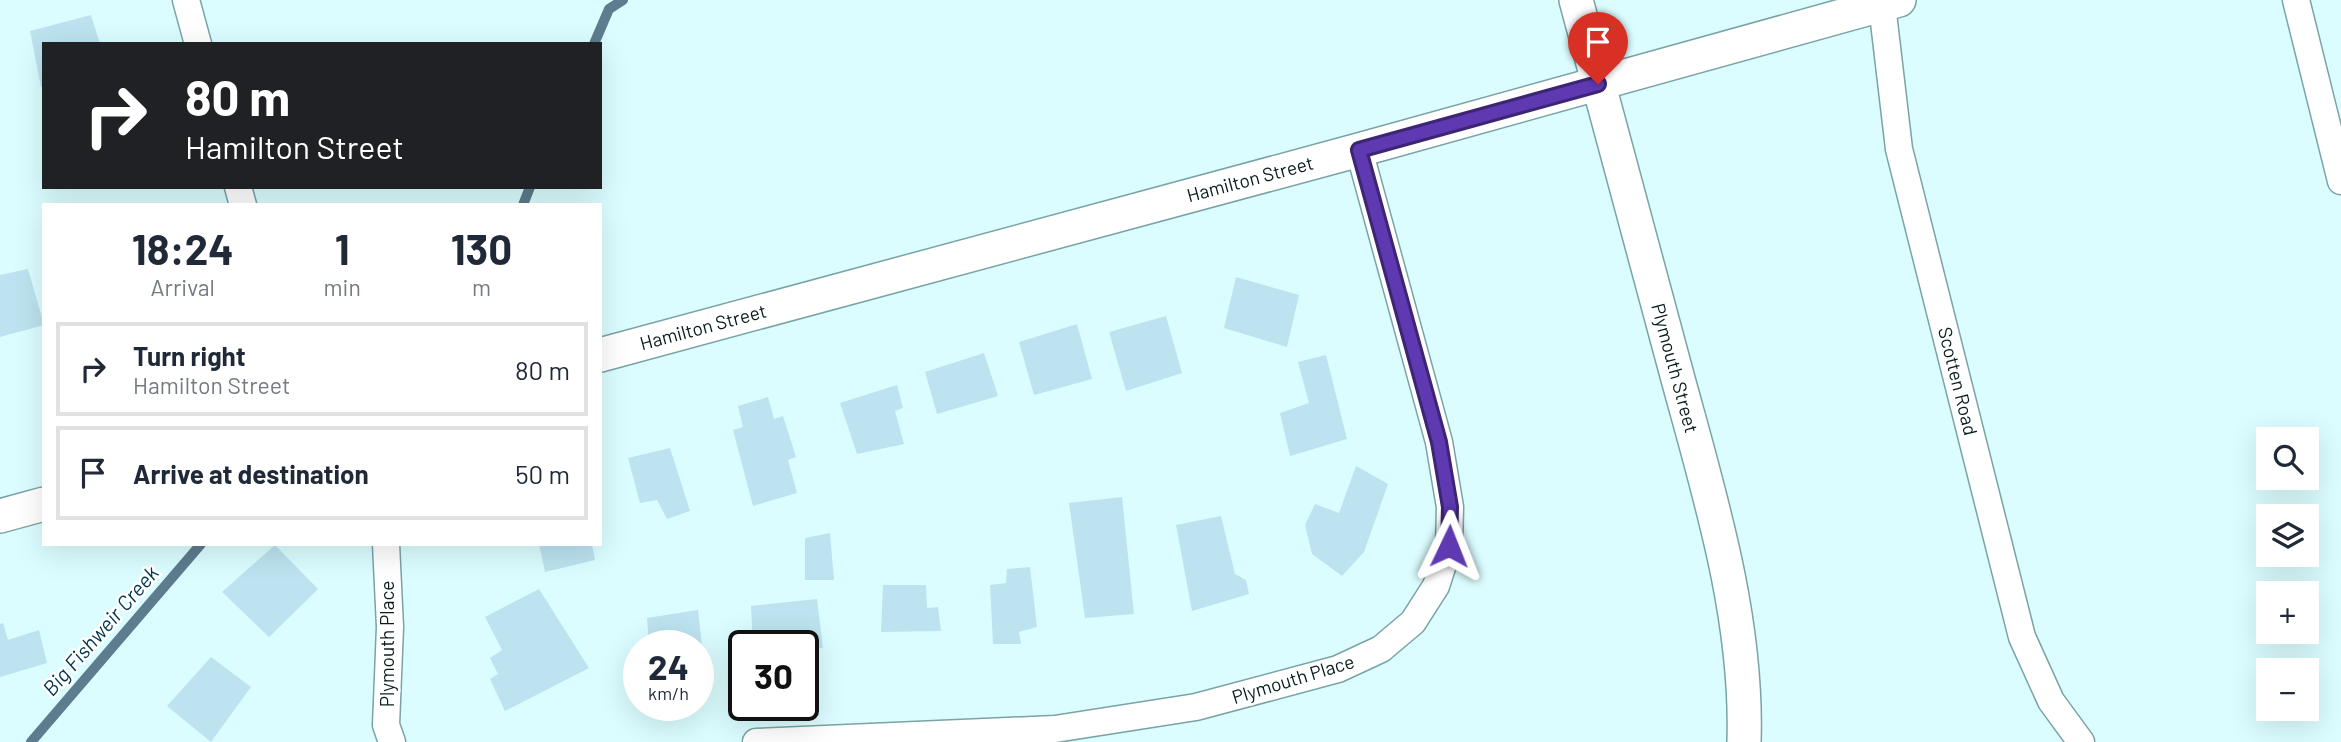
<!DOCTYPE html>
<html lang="en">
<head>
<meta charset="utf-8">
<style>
  :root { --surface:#fff; --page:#f6f6f7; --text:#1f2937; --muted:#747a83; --line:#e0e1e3 }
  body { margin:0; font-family:Barlow,sans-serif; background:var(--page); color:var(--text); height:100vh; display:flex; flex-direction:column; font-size:26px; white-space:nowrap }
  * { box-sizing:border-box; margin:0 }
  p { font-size:23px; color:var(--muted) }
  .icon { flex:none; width:38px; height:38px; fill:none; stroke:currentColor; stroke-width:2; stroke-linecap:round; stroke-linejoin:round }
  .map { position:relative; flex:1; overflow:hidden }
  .drawer { position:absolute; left:42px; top:203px; width:560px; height:343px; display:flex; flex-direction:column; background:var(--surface); border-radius:0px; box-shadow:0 7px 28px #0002 }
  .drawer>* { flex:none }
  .hud { position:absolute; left:42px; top:42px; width:560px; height:147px; border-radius:0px; box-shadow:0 7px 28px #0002; background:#202124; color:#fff; overflow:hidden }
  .fabs { position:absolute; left:2256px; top:427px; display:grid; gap:14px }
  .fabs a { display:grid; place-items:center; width:63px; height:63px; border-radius:0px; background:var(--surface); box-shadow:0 7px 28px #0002; font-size:35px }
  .speed { position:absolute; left:623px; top:630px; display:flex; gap:14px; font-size:35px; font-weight:700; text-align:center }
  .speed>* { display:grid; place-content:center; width:91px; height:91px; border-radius:50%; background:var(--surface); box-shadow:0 7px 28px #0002; line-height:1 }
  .speed small { font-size:18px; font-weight:400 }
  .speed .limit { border:4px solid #111; border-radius:10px; background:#fff; color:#111 }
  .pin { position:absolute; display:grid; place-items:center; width:60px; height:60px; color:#fff; margin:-72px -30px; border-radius:50% 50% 50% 0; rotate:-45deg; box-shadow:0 0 7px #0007 }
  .pin .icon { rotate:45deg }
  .me { position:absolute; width:77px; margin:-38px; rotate:2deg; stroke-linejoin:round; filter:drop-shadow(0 0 5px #0008) }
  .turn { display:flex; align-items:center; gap:24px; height:147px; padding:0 28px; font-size:32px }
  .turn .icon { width:91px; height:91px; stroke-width:2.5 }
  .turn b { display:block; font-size:49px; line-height:60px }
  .eta { display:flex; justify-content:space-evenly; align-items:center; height:119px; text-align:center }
  .eta b { font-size:42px; font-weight:700; line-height:49px }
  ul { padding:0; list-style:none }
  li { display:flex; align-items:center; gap:21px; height:94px; margin:0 14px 10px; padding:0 14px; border:4px solid var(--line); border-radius:0px }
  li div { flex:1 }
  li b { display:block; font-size:26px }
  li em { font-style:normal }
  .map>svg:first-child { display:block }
</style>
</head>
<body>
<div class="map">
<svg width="2341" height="742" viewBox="0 0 2341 742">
  <rect width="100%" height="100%" fill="#dbfdff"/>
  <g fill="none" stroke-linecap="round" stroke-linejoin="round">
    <path stroke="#5d7c8d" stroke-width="10" d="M594,44L609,9L623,0
      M523,205L530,187
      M31,742L201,544"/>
  </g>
  <path fill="#bce3ef" d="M91,15L100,44H44V87H41L30,31Z
    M28,269L44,325L0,337V275Z
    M1236,277L1299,295L1287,347L1224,328Z
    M1166,316L1182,373L1126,391L1109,332Z
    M1077,324L1092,379L1034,395L1019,342Z
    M984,353L998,396L937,414L925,372Z
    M1326,355L1347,439L1290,456L1280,413L1309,403L1298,362Z
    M897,385L903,408L895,411L904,444L857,454L840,403Z
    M768,397L774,419L783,416L796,457L788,460L797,493L753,506L733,430L743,427L738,406Z
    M670,448L690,511L667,519L657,500L640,503L628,458Z
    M1356,466L1388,484L1364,552L1342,576L1312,554L1305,525L1315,504L1339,513Z
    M1122,497L1134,614L1085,618L1069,503Z
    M1221,516L1235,574L1246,580L1249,594L1192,611L1176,525Z
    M830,533L834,580H805V538Z
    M539,544H592L595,560L545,572Z
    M275,545L318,589L269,637L222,592Z
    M1030,567L1037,627L1019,632L1021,644H993L990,585L1006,583L1007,569Z
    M883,585H926L927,608L938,607L941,631L881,632Z
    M539,589L589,668L505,711L490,679L498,674L490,658L502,650L485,617Z
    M817,599L823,648L753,646L751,606Z
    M698,610L704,664H698V646H649L647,618Z
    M3,623L8,640L39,630L47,663L0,677V624Z
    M211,657L251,687L211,742L167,706Z"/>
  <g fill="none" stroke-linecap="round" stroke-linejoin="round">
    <g stroke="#7aa3a5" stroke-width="29">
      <path id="minor" d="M186,0L198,44
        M2296,0L2341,181
        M1882,5L1899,149L2022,637L2051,701L2081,742
        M238,187L243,205
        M386,544L390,627L386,725L392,742
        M756,742L1055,729L1196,707L1338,669L1381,649L1413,622L1436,586L1449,546L1450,507L1439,442L1359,150"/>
    </g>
    <g stroke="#7aa3a5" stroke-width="36">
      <path id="tertiary" d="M1576,0C1610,126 1644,252 1678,379C1710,496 1748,619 1744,742
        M600,355L1359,150L1899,0
        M0,516L44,504"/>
    </g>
    <use href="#minor" stroke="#fff" stroke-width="26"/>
    <use href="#tertiary" stroke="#fff" stroke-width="33"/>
  </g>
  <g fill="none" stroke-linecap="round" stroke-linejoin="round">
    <g stroke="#3d2573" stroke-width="18">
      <path id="route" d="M1449,546L1450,507L1439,442L1359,150L1598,84"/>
    </g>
    <use href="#route" stroke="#5e39b1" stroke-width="12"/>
  </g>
  <g text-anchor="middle" stroke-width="5" stroke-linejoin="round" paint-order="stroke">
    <g font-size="19" fill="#0a1b1c" stroke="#fff">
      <text transform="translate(1250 179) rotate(-15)" y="7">Hamilton Street</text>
      <text transform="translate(703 327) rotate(-15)" y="7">Hamilton Street</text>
      <text transform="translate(1675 368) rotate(75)" y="7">Plymouth Street</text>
      <text transform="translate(1958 381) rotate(76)" y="7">Scotten Road</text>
      <text transform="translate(387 644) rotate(-90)" y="7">Plymouth Place</text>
      <text transform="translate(1293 679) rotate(-17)" y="7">Plymouth Place</text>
    </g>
    <g font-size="21" font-style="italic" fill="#00344e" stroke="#fff">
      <text transform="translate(101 631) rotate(-49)" y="7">Big Fishweir Creek</text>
    </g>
  </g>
</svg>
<div class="fabs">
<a><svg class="icon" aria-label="search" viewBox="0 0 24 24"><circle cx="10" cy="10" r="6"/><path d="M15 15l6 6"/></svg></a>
<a><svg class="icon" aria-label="layers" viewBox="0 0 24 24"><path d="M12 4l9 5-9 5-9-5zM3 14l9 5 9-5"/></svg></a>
<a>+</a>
<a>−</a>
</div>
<div class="speed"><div>24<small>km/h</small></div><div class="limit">30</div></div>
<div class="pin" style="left:1598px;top:84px;background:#d93025"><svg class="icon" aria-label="arrive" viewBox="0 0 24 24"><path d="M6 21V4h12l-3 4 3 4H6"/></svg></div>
<svg class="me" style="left:1449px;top:546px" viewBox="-20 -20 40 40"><path d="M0-17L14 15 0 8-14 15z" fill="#5e39b1" stroke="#fff" stroke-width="4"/></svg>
<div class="hud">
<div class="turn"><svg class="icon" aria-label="right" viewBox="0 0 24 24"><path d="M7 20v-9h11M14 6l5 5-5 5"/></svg><div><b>80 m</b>Hamilton Street</div></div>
</div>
<section class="drawer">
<div class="eta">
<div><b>18:24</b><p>Arrival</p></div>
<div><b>1</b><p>min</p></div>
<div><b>130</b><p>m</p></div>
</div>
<ul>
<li><svg class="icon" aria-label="right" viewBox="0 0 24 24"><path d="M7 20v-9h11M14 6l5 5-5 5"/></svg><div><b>Turn right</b><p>Hamilton Street</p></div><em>80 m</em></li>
<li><svg class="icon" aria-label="arrive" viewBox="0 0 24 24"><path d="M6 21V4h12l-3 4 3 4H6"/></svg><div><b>Arrive at destination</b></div><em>50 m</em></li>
</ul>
</section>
</div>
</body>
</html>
